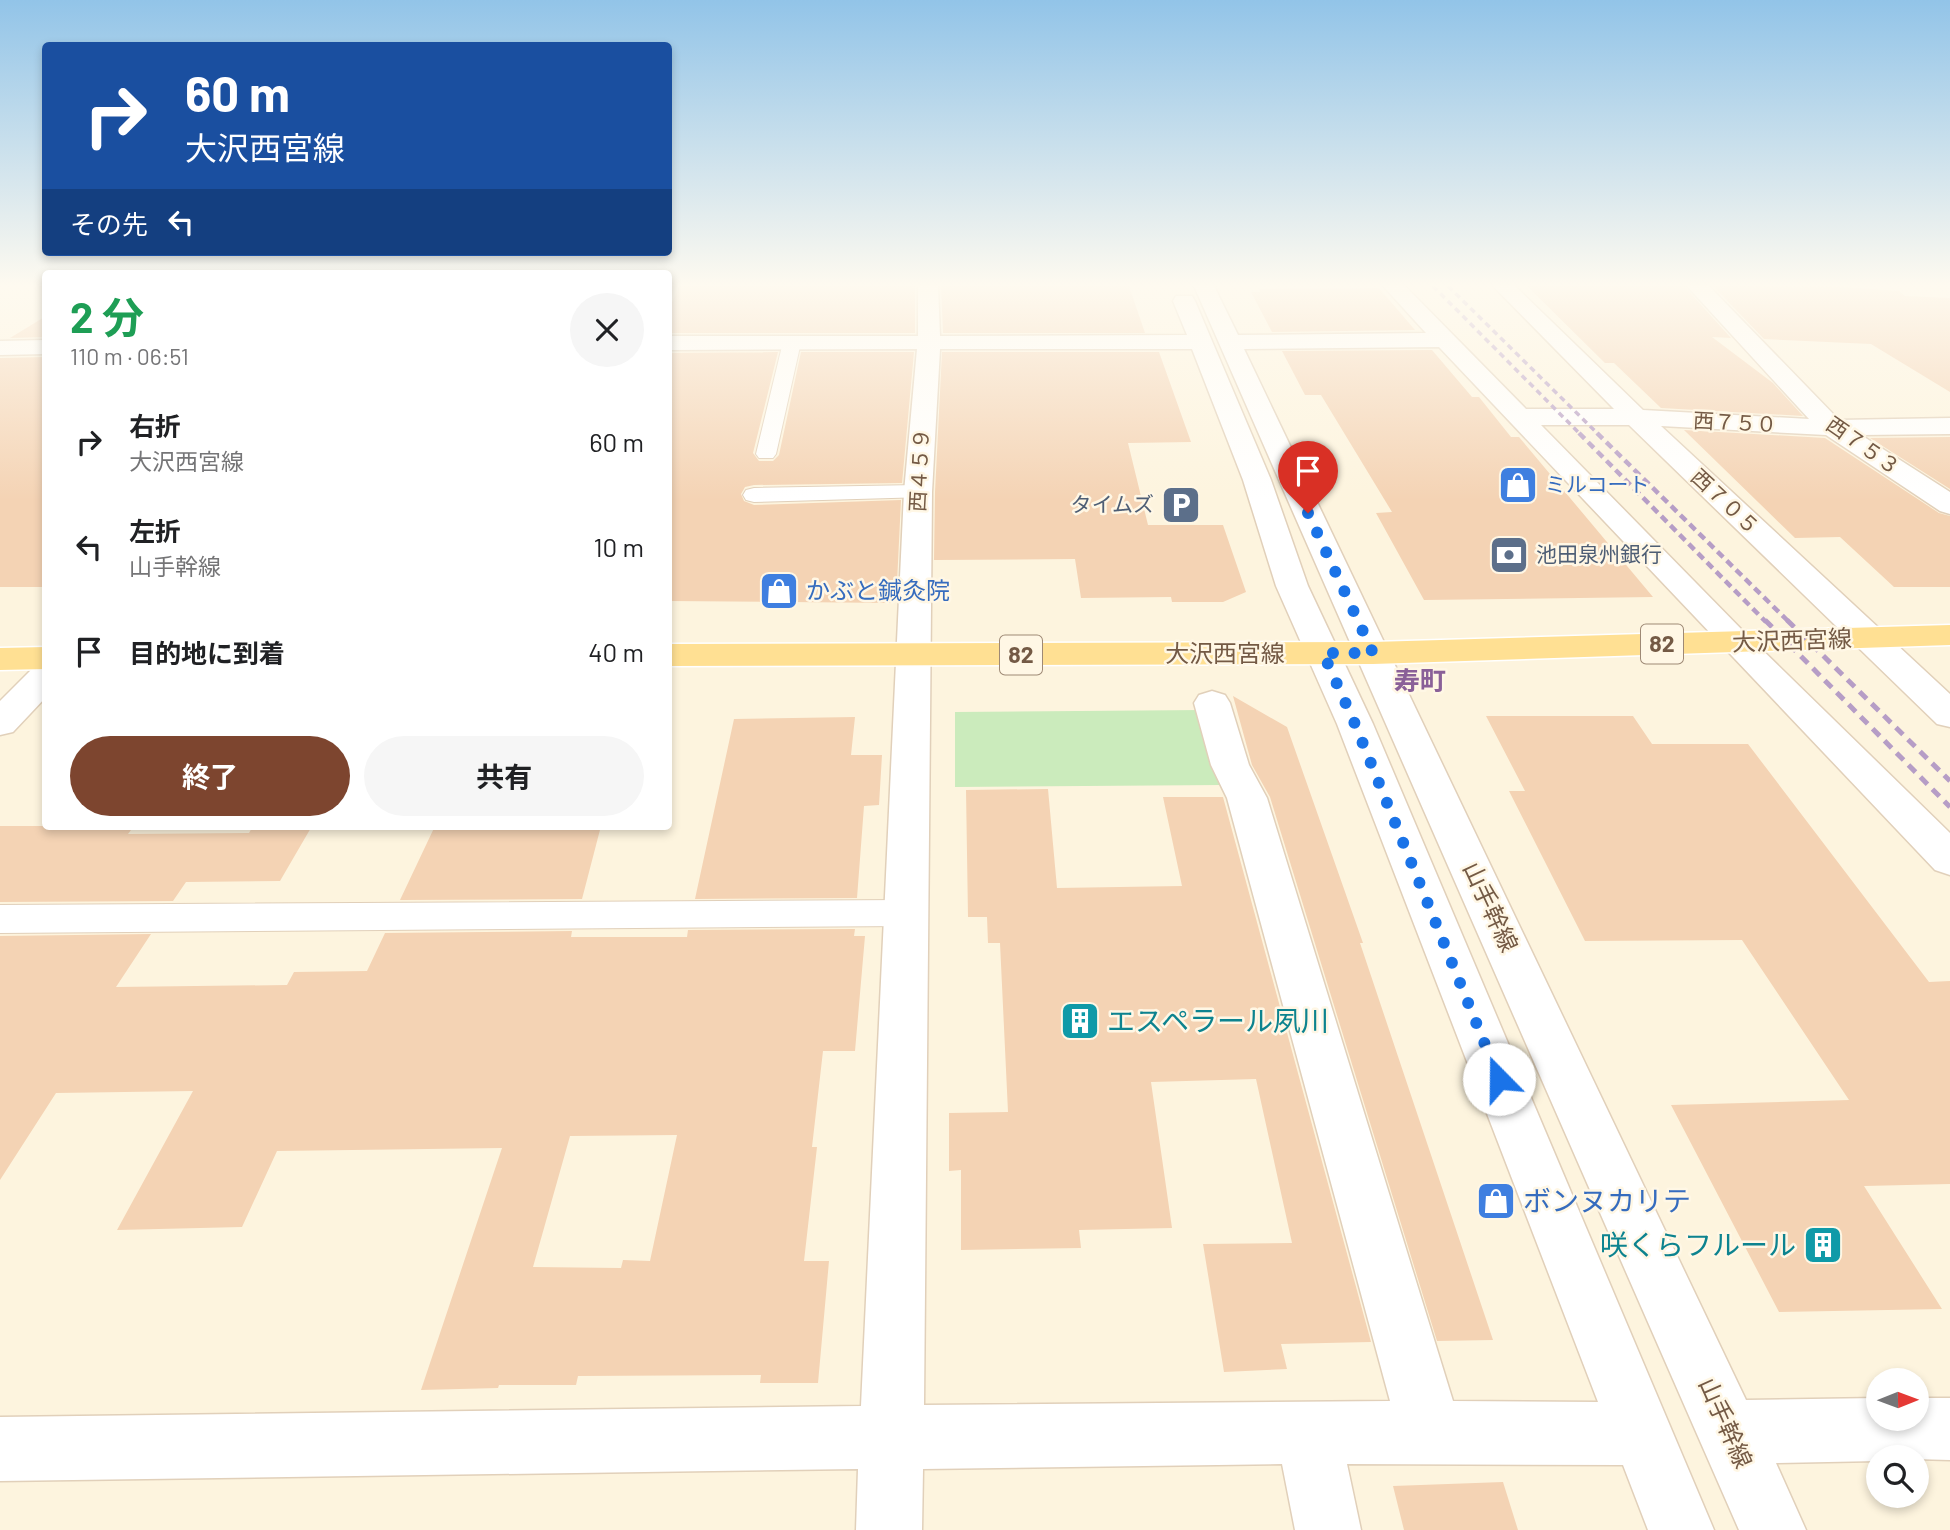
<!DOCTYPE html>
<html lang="ja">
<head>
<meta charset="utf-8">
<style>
  :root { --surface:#fff; --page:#f6f6f6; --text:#202124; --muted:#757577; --accent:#7d452f }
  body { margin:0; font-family:Barlow,"Noto Sans JP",sans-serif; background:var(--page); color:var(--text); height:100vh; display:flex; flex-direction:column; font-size:26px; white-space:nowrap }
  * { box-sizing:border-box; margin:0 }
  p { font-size:23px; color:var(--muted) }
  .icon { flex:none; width:38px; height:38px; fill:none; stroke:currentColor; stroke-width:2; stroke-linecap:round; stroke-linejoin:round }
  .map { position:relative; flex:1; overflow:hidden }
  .details { position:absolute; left:42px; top:270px; width:630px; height:560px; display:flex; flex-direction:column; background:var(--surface); border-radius:7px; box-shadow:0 4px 10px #0003 }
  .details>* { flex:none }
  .guide { position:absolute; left:42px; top:42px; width:630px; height:214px; border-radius:7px; box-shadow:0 4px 10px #0003; background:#1a4fa0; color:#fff; overflow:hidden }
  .needle { width:46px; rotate:89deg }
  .buttons { position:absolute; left:1866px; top:1368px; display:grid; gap:14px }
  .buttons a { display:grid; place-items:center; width:63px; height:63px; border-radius:50%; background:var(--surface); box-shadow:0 4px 10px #0003; font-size:35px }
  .pin { position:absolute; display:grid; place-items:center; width:60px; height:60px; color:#fff; margin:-72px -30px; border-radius:50% 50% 50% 0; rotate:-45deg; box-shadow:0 0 7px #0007 }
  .pin .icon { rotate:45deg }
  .me { position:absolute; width:77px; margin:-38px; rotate:338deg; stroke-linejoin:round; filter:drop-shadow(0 0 5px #0008) }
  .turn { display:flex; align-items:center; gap:24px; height:147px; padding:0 28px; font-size:32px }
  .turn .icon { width:91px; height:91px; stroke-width:2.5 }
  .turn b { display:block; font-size:49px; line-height:60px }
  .then { display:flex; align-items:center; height:66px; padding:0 28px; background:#0003; gap:14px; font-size:26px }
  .round { display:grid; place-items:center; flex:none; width:74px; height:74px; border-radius:37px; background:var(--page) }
  .summary { display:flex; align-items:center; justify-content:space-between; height:119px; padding:0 28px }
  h1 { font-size:42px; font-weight:700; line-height:52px; color:#1e9e55 }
  .cta { display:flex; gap:14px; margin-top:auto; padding:14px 28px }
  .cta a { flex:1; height:80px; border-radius:42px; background:var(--accent); color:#fff; font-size:28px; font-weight:700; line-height:80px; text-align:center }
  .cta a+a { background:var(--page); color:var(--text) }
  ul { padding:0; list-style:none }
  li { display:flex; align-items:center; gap:21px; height:105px; padding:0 28px }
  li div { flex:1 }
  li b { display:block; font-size:26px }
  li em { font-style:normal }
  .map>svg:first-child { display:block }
</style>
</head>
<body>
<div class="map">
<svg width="1950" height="1530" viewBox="0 0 1950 1530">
  <rect width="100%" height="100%" fill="#fdf4de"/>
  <path fill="#cbebbc" d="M1203,710L1222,785L955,787V712Z"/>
  <path fill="#f4d3b4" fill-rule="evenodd" d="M680,286H915V333H668V310Z
    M941,286H1129L1145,333H943Z
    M1527,286H1684L1731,338L1712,337L1773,383L1803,416L1661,408L1614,363H1605Z
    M1713,286L1844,287L1899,291L1905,296L1950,298V392L1871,344L1764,339Z
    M1379,288L1415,330L1272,332L1251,292H1260L1259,289Z
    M46,316V337L10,338Z
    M1432,350L1472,397H1479L1511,437H1519L1653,597L1424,600L1376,513L1392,512L1321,395H1305L1282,351Z
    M778,352L753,453L759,461H773L779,455L801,352H914L902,483L754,485L745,487L741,494L744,501L754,505L901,500L897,583H894L893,603L668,601V353Z
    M942,352H1159L1191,442L1128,443L1148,525H1223L1246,592L1223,602H1172L1171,597L1081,598L1075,559L934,560L935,492Z
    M46,357V587H0V358Z
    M1684,430L1825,438L1939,513L1950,516V587H1894L1840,537L1795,538Z
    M1950,437V489L1870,438Z
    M1233,696L1287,727L1363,943H1360L1493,1340L1437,1341L1270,797L1252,765Z
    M1486,716H1633L1652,744H1748L1929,982L1950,981V1184L1864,1186L1942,1309L1779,1312L1671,1105L1849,1100L1742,940L1585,941L1509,791H1525Z
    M855,717L851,755H882L879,805L864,806L857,898L695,899L734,719Z
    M1048,789L1057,888L1182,886L1163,797H1223L1371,1342L1281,1344L1287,1369L1224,1372L1203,1244L1292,1243L1256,1079L1151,1082L1172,1228L1079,1230L1081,1248L961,1250V1170L949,1171V1113L1008,1112L1000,943H988L987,917H968L966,790Z
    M0,826H134L128,834L249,833L253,826H312L280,881L186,882L173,901L0,902Z
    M435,826H601L582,899L400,900Z
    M855,929L854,936H865L855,1051H823L812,1147H817L804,1261H829L818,1383H760L761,1375L578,1376L576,1385H499L498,1388L421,1390L502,1148L277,1151L242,1227L117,1230L193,1091L56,1093L0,1180V936L151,934L116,987L287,985L294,972L367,971L385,933L572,931L571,937H687L688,930ZM677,1135L650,1261L623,1260L621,1268L533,1267L570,1136Z
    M1503,1482L1518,1530H1404L1393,1486Z"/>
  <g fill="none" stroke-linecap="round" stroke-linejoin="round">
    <g stroke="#e1d0ba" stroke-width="2">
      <path id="lane" d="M792,337L801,342L776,454L773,458H759L756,454L783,342Z
        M918,485L926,487L929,492L926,497L754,502L746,500L743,495L746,490L754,488Z
        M907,900L919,903L924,913L919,923L907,926L0,933V905Z"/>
    </g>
    <g stroke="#e1d0ba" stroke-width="3">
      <path id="street" d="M918,286H938L940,336L1187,335L1173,301L1176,296H1192L1195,301L1271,480L1308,586L1373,724L1714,1530H1648L1623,1465L1347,1464L1361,1530H1295L1282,1464L923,1469L922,1530H856L858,1469L0,1481V1417L861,1406L904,492L917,349L668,350V336H918ZM940,349H1192L1243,480L1276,586L1337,724L1598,1402L1453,1401L1267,798L1249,765L1230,703L1225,695L1212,691L1199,695L1194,703L1211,765L1227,798L1390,1401L924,1405L932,492Z
        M1194,286H1214L1238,335L1426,333L1383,286H1405L1526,409H1614L1493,286H1515L1643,410L1809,419L1687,286H1709L1839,420L1950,418V434L1861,435L1950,492V514L1940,511L1826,435L1661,426L1950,694V727L1937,724L1629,425H1541L1748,636L1950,833V875L1935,870L1439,347L1244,349L1746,1400L1878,1398V1419H1916V1398H1950V1460L1878,1458V1461L1776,1463L1806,1530H1739Z
        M46,340V354L0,355V341Z
        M46,664V697L13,732L0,735V701L34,667Z"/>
    </g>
    <g stroke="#fff" stroke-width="3">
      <path id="primary" d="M1950,625V645L1373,664L668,666V644L1373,642Z
        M46,647V669L0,670V648Z"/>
    </g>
    <use href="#lane" fill="#fff" fill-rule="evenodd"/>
    <use href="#street" fill="#fff" fill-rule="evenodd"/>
    <use href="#primary" fill="#ffe093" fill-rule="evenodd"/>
    <path stroke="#b69dc6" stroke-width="3.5" stroke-dasharray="6 4.5" stroke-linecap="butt" d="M1433,286L1581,435
      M1448,286L1599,435"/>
    <path stroke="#b69dc6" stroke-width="4.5" stroke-dasharray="8 5" stroke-linecap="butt" d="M1579,433L1766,622
      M1597,433L1789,622"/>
    <path stroke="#b69dc6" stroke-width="5" stroke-dasharray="10 7" stroke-linecap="butt" d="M1765,620L1950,807
      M1787,620L1950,781"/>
  </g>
  <linearGradient id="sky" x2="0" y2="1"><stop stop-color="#92c4e8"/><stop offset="0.57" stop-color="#fefaf0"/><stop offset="1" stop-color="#fefaf0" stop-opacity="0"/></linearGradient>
  <rect width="1950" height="500" fill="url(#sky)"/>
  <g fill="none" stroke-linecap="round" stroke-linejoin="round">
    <path stroke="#1a73e8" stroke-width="12" stroke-dasharray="0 21.6" d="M1308,513L1373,653H1323L1355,724L1499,1079"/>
  </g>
  <defs>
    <g id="shop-square" transform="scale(2.0125)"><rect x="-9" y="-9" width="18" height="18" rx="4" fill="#3f7fe0" stroke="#fff7e5"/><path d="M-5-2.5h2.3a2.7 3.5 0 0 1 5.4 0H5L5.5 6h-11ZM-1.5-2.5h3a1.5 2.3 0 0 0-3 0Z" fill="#fff"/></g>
    <g id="parking-square" transform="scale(2.0125)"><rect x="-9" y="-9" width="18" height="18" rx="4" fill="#5c6f8a" stroke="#fff7e5"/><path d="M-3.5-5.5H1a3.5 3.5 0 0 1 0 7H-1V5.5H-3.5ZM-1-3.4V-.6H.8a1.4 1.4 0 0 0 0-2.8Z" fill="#fff"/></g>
    <g id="bank-square" transform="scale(2.0125)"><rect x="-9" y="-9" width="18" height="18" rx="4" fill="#5c6f8a" stroke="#fff7e5"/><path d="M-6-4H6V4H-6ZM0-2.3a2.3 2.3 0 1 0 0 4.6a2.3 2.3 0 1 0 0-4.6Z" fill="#fff"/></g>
    <g id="building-square" transform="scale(2.0125)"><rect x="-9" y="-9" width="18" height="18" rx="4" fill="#0f9aa8" stroke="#fff7e5"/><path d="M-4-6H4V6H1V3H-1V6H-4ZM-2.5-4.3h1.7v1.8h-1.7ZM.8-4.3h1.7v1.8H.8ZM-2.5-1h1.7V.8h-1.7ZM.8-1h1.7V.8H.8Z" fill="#fff"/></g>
  </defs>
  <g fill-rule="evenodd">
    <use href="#shop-square" x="1518" y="485"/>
    <use href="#parking-square" x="1181" y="505"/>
    <use href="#bank-square" x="1509" y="555"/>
    <use href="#shop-square" x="779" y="591"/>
    <use href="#building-square" x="1080" y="1021"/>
    <use href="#shop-square" x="1496" y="1201"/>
    <use href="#building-square" x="1823" y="1245"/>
  </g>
  <g text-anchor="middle" stroke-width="5" stroke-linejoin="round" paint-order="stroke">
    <g font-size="21" fill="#745a45" stroke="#fff7e5">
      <text transform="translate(1735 423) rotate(3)" y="7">西７５０</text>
      <text transform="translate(1863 446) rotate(35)" y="7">西７５３</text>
      <text transform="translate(920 470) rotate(-87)" y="7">西４５９</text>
      <text transform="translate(1725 502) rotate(43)" y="7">西７０５</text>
    </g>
    <g font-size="21" fill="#366cbe" stroke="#fff7e5" text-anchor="start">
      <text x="1545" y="492">ミルコート</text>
    </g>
    <g font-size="21" fill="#4e5e75" stroke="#fff7e5" text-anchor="end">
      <text x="1154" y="512">タイムズ</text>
      <text x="1536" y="562" text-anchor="start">池田泉州銀行</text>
    </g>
    <g fill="#fff7e5" stroke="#9e8975" stroke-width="2">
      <rect x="1641" y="624.5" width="42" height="39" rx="5"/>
      <rect x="1000" y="635.5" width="42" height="39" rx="5"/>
    </g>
    <g font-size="23" font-weight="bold" fill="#745a45">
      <text x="1662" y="652">82</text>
      <text x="1021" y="663">82</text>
    </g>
    <g font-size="24" fill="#366cbe" stroke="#fff7e5" text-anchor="start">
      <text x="806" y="599">かぶと鍼灸院</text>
    </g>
    <g font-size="24" fill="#745a45" stroke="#fff7e5">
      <text transform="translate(1792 641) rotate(-2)" y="8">大沢西宮線</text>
      <text x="1225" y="662">大沢西宮線</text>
      <text transform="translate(1490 907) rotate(65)" y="8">山手幹線</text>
      <text transform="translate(1725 1423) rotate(66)" y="8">山手幹線</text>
    </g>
    <g font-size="26" font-weight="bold" fill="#8a6098" stroke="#fff7e5">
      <text x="1420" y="690">寿町</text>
    </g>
    <g font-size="28" fill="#0d838f" stroke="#fff7e5" text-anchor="start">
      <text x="1107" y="1031">エスペラール夙川</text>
      <text x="1796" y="1255" text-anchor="end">咲くらフルール</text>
    </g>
    <g font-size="28" fill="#366cbe" stroke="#fff7e5" text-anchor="start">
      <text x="1523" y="1211">ボンヌカリテ</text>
    </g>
  </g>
</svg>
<div class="buttons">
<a><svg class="needle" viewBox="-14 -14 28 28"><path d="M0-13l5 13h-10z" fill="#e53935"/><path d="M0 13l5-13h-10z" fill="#757577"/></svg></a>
<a><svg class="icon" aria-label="search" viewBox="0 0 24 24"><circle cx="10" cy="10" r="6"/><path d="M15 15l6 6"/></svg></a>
</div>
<div class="pin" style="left:1308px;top:513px;background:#d93025"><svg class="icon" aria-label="arrive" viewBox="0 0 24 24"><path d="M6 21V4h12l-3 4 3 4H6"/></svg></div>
<svg class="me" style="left:1499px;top:1079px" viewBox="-20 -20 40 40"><circle r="19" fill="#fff"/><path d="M0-13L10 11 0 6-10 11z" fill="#1a73e8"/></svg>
<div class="guide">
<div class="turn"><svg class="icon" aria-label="right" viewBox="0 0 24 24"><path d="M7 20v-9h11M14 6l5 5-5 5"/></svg><div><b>60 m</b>大沢西宮線</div></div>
<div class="then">その先<svg class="icon" aria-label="left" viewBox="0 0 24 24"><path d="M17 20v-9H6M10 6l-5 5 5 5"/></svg></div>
</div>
<section class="details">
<div class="summary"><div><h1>2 分</h1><p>110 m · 06:51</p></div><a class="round"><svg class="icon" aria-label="close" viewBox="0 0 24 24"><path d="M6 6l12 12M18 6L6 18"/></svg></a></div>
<ul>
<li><svg class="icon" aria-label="right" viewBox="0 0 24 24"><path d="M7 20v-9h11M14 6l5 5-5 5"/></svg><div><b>右折</b><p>大沢西宮線</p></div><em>60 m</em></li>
<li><svg class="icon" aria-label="left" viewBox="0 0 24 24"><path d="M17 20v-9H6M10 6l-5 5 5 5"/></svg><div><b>左折</b><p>山手幹線</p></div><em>10 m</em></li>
<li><svg class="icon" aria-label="arrive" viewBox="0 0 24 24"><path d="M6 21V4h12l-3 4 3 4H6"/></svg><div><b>目的地に到着</b></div><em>40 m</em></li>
</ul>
<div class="cta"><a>終了</a><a>共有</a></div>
</section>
</div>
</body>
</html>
